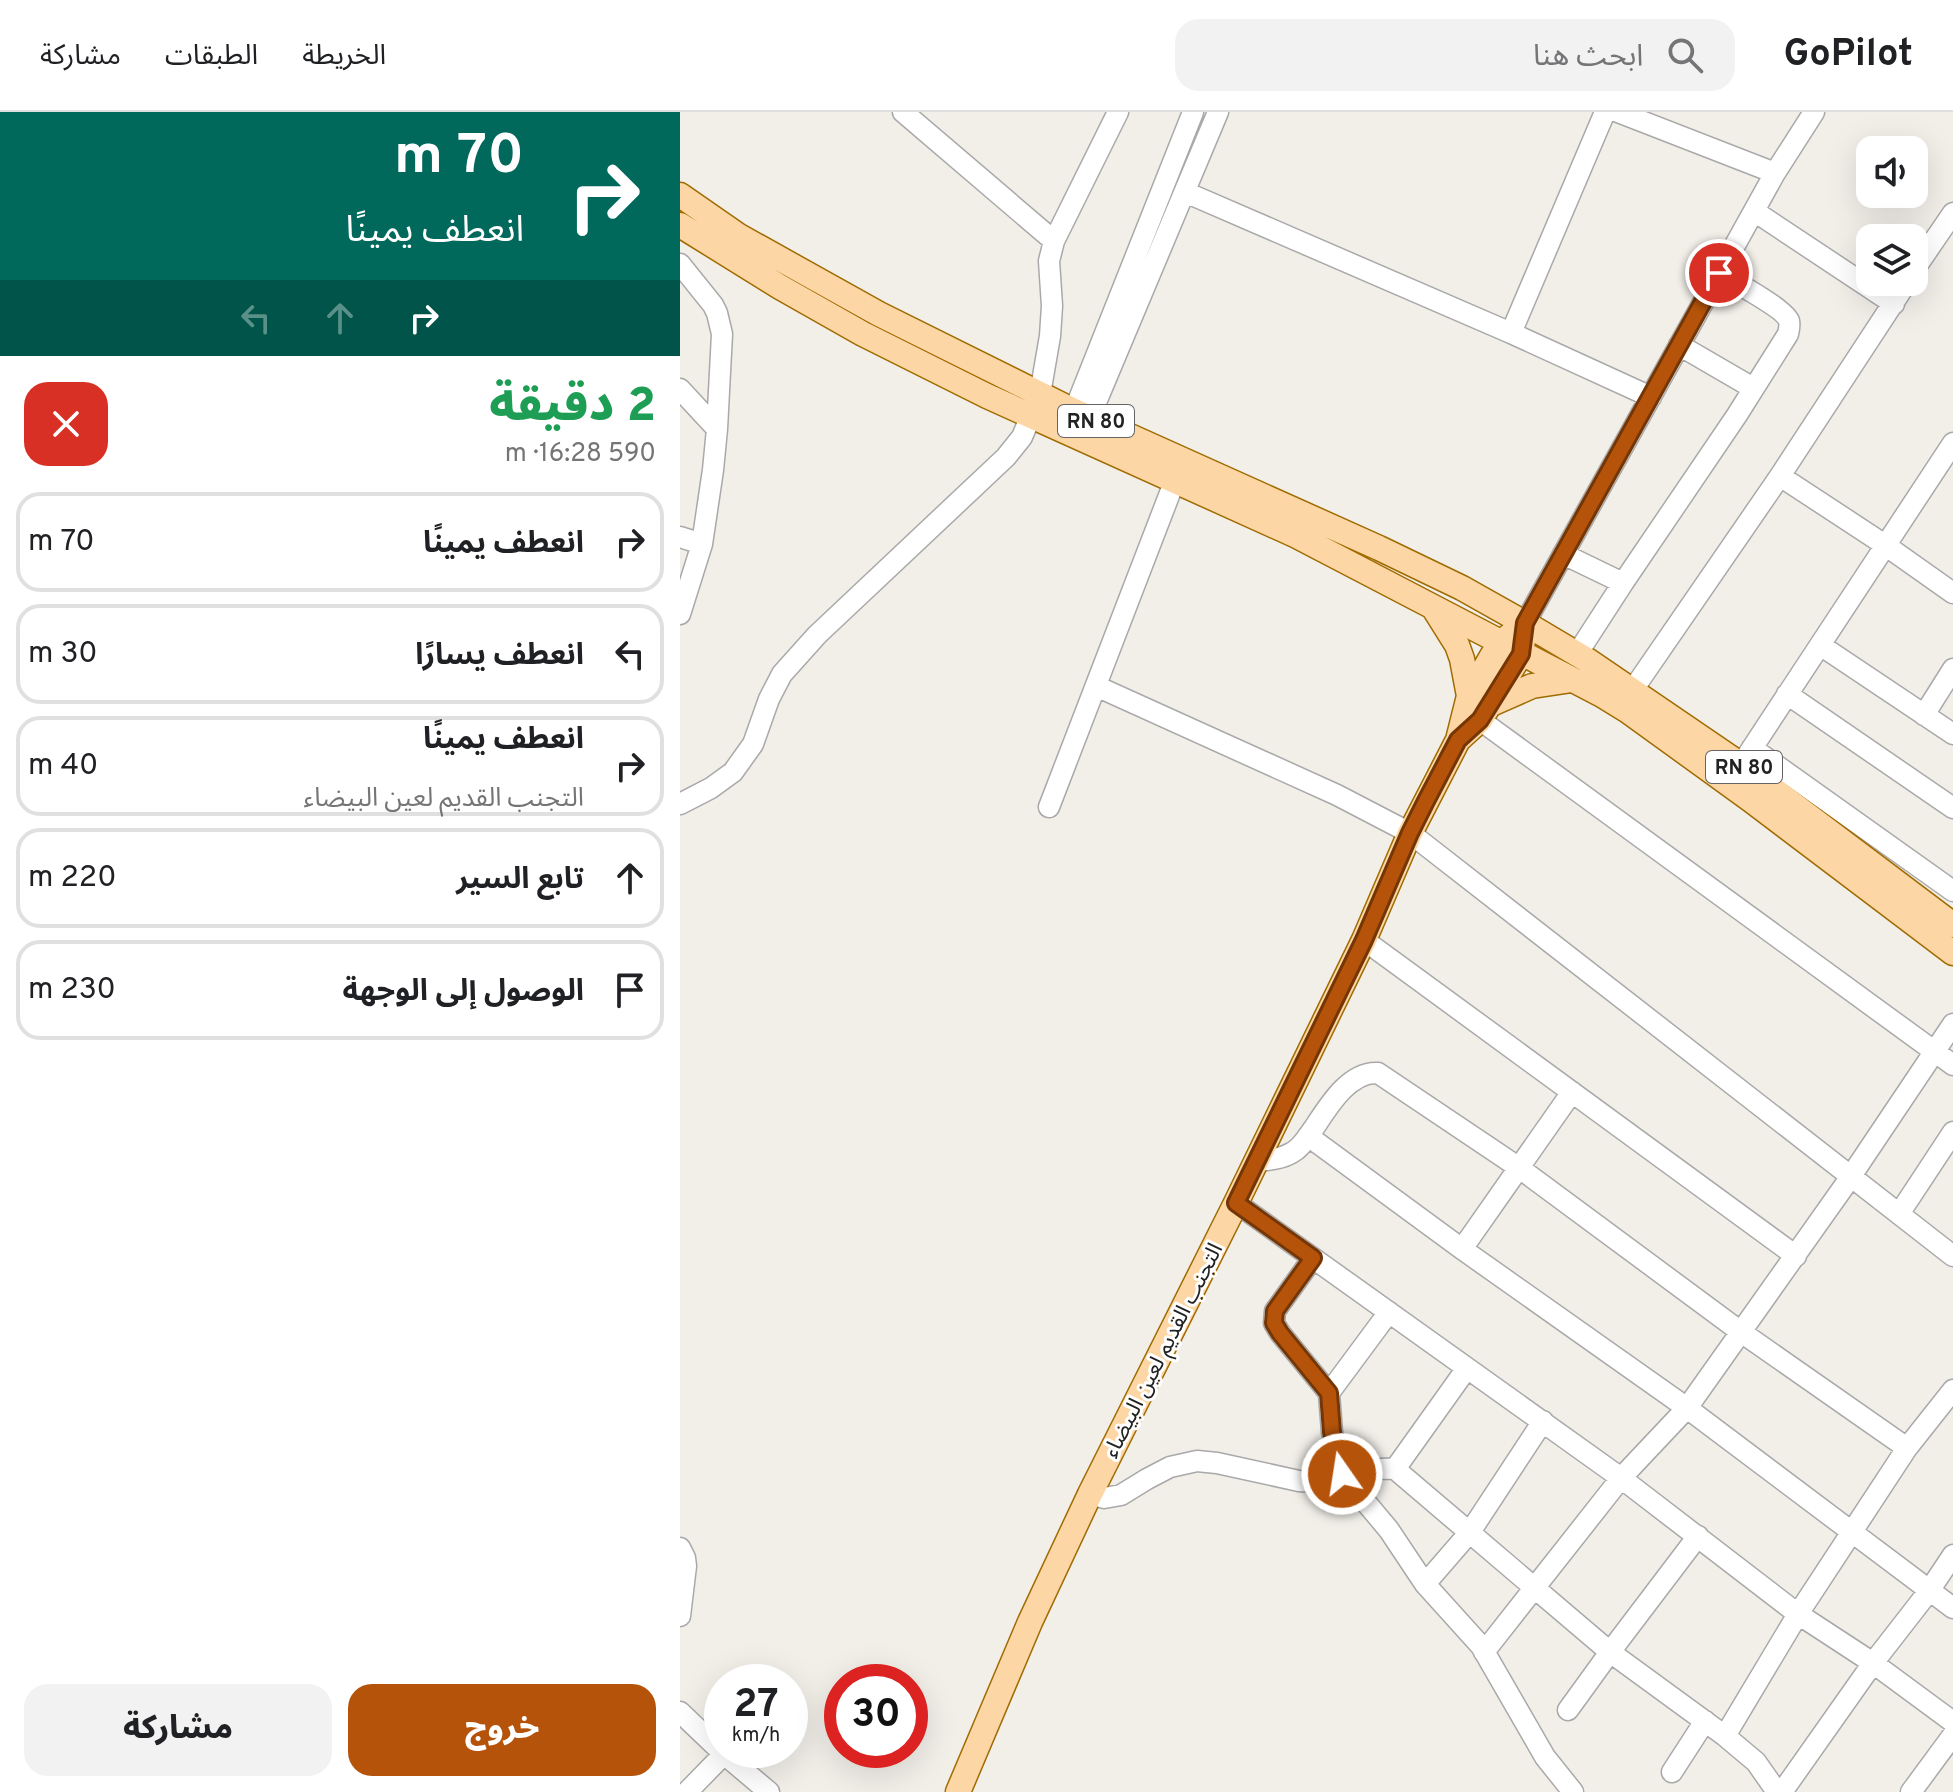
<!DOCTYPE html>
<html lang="ar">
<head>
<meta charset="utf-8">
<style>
  :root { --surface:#fff; --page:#f2f2f2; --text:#202124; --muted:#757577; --line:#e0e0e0; --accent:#b45309 }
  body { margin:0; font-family:Overpass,"Noto Sans Arabic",sans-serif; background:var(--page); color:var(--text); direction:rtl; height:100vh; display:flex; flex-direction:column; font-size:30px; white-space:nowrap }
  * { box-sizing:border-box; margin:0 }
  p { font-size:26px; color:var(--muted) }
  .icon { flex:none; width:44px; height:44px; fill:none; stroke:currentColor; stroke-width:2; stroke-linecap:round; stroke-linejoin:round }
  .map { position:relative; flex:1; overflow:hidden; direction:ltr }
  .sheet { display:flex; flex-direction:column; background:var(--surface); width:680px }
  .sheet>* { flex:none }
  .banner { background:#00695c; color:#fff; overflow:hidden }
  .buttons { position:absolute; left:1176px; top:24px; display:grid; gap:16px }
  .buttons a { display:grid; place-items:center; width:72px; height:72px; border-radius:16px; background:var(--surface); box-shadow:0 8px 32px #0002; font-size:40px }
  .speed { position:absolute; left:24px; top:1552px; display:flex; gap:16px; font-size:40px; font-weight:700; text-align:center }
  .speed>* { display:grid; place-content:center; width:104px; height:104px; border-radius:50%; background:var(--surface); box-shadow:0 8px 32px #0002; line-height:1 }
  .speed small { font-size:20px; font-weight:400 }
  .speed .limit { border:12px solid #d22; background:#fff; color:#111 }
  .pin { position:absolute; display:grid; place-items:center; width:68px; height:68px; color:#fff; margin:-34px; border:4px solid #fff; border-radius:50%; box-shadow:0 2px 8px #0007 }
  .me { position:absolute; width:88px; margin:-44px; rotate:347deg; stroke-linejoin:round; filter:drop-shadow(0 0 6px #0008) }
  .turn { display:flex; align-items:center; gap:28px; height:168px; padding:0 24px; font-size:36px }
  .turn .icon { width:104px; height:104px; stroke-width:2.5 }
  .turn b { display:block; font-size:56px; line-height:68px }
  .lanes { display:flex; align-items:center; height:76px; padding:0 24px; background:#0003; justify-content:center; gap:40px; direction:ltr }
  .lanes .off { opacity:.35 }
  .round { display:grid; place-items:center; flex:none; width:84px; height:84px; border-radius:24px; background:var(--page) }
  .summary { display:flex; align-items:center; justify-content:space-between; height:136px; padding:0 24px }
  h1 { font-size:48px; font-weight:800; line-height:60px; color:#1e9e55 }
  .primary-button { display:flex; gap:16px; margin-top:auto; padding:16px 24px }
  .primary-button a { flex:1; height:92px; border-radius:24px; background:var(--accent); color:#fff; font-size:32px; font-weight:800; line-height:92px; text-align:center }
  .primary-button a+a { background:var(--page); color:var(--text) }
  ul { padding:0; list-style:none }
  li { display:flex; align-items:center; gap:24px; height:100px; margin:0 16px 12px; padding:0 8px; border:4px solid var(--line); border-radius:24px }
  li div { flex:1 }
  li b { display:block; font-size:30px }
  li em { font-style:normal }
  header { display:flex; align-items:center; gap:48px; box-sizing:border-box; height:112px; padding:0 40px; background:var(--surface); border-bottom:2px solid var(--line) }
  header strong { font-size:38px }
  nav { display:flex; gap:44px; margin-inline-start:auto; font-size:28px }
  .search { width:560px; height:72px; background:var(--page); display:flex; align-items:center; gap:20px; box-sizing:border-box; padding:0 28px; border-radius:24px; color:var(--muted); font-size:30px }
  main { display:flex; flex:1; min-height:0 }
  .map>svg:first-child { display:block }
</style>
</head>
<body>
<header>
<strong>GoPilot</strong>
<div class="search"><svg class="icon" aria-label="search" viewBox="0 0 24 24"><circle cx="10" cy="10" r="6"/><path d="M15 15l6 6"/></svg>ابحث هنا</div>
<nav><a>الخريطة</a><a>الطبقات</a><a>مشاركة</a></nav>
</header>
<main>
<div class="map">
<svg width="1273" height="1680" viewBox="0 0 1273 1680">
  <rect width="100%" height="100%" fill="#f2efe9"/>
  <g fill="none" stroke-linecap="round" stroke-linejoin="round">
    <g stroke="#a9a9a9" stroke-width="23">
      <path id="minor" d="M223,0L374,129
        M925,0L831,221L971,285
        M938,0L1095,61
        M505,80L831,221
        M1074,99L1214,192
        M0,152L33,193L37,201L42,222L37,317
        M1234,158L1273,101
        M999,233L1073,276
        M0,277L37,317L33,358L22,432L0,502
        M389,312L513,0
        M404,319L538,0
        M1100,364L1205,433L1273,481
        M0,425L22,432
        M883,442L943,471L1057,303L1108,222C1109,218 1110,213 1109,209C1105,197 1053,169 1039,161
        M845,511L1095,61L1134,0
        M1140,533L1273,622
        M897,542L943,471
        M416,574L657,683L730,721L1273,1144
        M952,579L1100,364L1227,170
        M1107,582L1273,696
        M789,600L1273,953
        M1244,603L1273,557
        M1072,636L1273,779
        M1061,653L1273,331
        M0,692L31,676L53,660L73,632L89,587L102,562L137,523L326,345L342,325L360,282L370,224L372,194L369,149L374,129L438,0
        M369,695L495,368
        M684,828L1116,1144
        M628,1024L782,1137L1007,1296L1273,1496
        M576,1049C589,1048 602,1047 613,1040C622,1035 628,1024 634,1016C648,995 669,959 698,961L838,1055L1061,1220L1227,1336
        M556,1091L941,1366L1118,1502L1193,1551L1273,1610
        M1219,1102L1273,1020
        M782,1137L892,980
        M633,1146L595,1199L594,1211L600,1221L649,1281
        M709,1200L649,1281L652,1320L662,1362L709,1418L745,1472L801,1534L865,1645L893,1680
        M715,1357L787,1256
        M410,1382L424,1386L441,1383L467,1367L490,1355L517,1349L537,1351L619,1369C652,1371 681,1354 715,1357L930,1540L1045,1624L1076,1650L1097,1680
        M0,1436L5,1446L6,1454L0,1504
        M745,1472L790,1420L863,1309
        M804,1540L941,1366L1007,1296L1165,1073L1273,912
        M888,1598L930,1540L1018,1424
        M0,1600L44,1642L89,1680
        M1045,1624L1118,1502L1227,1336L1273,1278
        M992,1660L1025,1609
        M7,1680L44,1642
        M1102,1680L1193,1551L1249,1479L1273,1443
        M1231,1680L1273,1623"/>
    </g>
    <g stroke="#a06b00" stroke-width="27">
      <path id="major" d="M0,83L59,124L199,202L394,299L699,436L782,476L853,516L907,548L1061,653L1273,813
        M0,113L100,175L183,222L307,284L617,424L922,583L948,599L1071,688L1273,841
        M755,498L777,533L782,547L789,584
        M809,593L852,574L892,568
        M778,628L800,608L841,542L843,528
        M278,1680L350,1510L410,1382L556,1091L684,828L730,721L778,628L789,584L812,544L822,530L834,520"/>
    </g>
    <use href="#minor" stroke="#fff" stroke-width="20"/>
    <use href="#major" stroke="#fcd6a4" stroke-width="24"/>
  </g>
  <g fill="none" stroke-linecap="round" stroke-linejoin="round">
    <g stroke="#753606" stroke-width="20">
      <path id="route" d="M662,1362L652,1320L649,1281L600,1221L594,1211L595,1199L633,1146L556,1091L684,828L730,721L746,689L778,628L800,608L841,542L845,511L1039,161"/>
    </g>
    <use href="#route" stroke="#b45309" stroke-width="14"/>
  </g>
  <g text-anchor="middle" stroke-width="6" stroke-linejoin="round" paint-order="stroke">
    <g fill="#fff" stroke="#646464" stroke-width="2">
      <rect x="378" y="293" width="76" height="32" rx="6"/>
      <rect x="1026" y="639" width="76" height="32" rx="6"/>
    </g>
    <g font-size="20" font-weight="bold" fill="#222">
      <text x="416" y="316">RN 80</text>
      <text x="1064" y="662">RN 80</text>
    </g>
    <g font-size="22" fill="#222" stroke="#fff">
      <text transform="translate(482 1238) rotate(-63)" y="8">التجنب القديم لعين البيضاء</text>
    </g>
  </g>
</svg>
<div class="buttons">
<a><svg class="icon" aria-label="sound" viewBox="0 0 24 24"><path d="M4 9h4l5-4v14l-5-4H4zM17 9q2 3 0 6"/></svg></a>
<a><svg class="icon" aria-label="layers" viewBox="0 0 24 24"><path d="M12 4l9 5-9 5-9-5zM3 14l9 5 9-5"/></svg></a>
</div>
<div class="speed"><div>27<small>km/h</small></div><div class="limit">30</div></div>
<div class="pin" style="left:1039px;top:161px;background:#d93025"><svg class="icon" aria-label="arrive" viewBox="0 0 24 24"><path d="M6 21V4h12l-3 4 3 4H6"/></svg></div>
<svg class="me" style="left:662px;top:1362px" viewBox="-20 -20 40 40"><circle r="17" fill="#b45309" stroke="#fff" stroke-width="3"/><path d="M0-11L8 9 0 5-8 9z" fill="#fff"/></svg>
</div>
<section class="sheet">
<div class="banner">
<div class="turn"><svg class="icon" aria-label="right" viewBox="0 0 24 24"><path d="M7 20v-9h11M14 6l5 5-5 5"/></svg><div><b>70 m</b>انعطف يمينًا</div></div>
<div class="lanes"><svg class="icon off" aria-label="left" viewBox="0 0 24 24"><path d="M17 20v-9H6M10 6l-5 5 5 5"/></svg><svg class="icon off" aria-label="ahead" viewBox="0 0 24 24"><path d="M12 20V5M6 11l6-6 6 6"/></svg><svg class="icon" aria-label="right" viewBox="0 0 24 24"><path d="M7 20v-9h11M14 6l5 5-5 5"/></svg></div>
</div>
<div class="summary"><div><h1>2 دقيقة</h1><p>590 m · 16:28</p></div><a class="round" style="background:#d93025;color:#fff"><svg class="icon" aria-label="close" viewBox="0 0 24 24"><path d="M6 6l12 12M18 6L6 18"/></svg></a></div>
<ul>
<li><svg class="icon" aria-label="right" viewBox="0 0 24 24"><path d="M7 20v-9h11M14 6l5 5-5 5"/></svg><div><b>انعطف يمينًا</b></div><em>70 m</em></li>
<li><svg class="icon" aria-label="left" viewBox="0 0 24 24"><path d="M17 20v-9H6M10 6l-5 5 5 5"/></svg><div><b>انعطف يسارًا</b></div><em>30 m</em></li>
<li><svg class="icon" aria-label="right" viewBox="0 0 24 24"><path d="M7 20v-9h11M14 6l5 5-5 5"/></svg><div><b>انعطف يمينًا</b><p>التجنب القديم لعين البيضاء</p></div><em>40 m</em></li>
<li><svg class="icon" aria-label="ahead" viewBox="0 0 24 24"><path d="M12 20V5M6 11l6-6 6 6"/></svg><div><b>تابع السير</b></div><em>220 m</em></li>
<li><svg class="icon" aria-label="arrive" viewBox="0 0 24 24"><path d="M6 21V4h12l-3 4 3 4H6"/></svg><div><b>الوصول إلى الوجهة</b></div><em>230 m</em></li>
</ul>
<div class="primary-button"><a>خروج</a><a>مشاركة</a></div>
</section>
</main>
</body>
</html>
